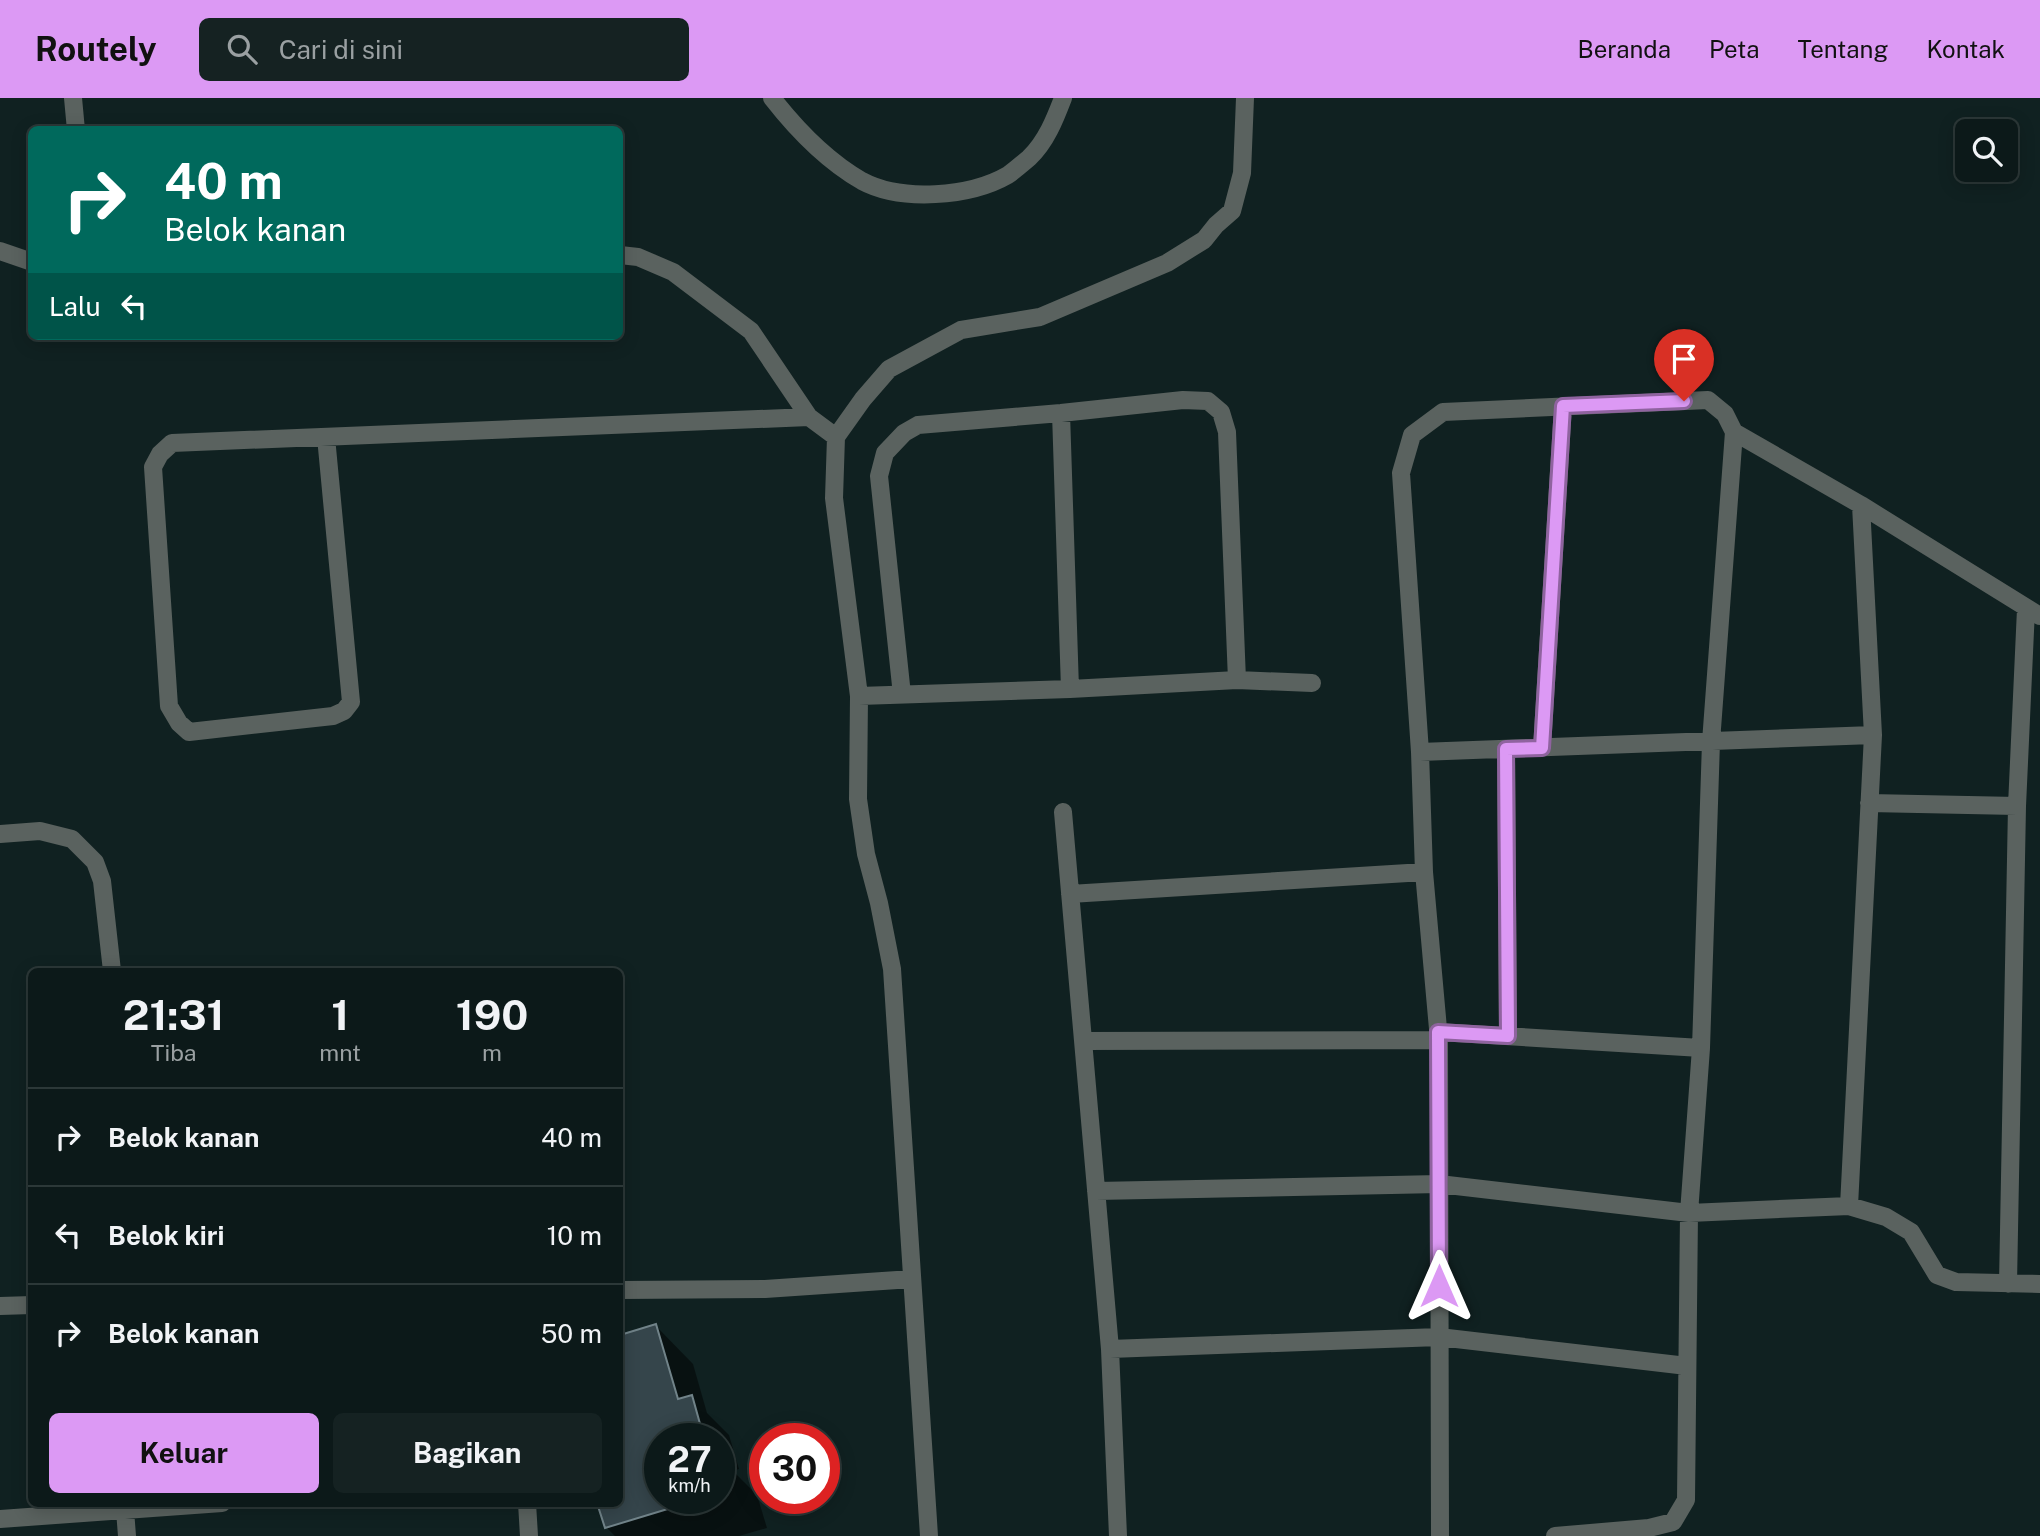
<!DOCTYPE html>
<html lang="id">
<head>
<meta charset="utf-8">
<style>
  :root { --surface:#0c1919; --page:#152222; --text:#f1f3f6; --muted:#9aa0a2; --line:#2c3838; --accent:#dc99f4 }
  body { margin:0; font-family:"Public Sans",sans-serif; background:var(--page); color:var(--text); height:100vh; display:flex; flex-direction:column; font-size:26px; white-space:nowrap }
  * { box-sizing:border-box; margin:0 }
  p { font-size:23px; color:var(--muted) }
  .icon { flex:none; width:38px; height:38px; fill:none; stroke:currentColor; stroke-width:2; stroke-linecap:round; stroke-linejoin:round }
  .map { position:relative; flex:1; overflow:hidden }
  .side { position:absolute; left:28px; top:870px; width:595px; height:539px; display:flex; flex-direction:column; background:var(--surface); border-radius:10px; box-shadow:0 4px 18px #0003,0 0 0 2px var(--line) }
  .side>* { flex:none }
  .guide { position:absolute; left:28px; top:28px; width:595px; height:214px; border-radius:10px; box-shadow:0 4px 18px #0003,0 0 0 2px var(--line); background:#00695c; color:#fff; overflow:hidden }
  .fabs { position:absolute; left:1955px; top:21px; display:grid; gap:14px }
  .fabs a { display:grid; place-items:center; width:63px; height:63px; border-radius:10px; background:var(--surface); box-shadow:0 4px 18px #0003,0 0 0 2px var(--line); font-size:35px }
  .speed { position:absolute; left:644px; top:1325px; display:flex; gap:14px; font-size:35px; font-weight:700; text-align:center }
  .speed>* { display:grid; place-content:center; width:91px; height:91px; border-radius:50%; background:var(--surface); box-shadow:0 4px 18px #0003,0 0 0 2px var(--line); line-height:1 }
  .speed small { font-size:18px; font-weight:400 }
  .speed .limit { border:10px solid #d22; background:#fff; color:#111 }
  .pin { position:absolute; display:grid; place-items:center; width:60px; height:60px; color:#fff; margin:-72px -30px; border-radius:50% 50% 50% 0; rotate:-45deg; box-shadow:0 0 7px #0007 }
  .pin .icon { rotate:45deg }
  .me { position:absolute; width:77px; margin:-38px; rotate:0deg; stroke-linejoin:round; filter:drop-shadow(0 0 5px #0008) }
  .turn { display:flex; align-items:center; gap:24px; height:147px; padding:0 21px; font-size:32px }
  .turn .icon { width:91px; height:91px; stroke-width:2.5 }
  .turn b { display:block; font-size:49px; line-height:60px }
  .then { display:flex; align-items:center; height:66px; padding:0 21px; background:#0003; gap:14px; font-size:26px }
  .eta { display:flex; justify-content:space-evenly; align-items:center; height:119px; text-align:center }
  .eta b { font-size:42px; font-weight:700; line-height:49px }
  .primary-button { display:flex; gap:14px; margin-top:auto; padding:14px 21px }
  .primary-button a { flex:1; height:80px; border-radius:10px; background:var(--accent); color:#111; font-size:28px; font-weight:700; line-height:80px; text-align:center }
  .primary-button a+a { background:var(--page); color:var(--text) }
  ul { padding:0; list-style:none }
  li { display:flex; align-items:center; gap:21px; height:98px; padding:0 21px; border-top:2px solid var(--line) }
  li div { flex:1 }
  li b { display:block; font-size:26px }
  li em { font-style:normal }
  header { display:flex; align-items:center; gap:42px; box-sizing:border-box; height:98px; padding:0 35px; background:var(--accent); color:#111 }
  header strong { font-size:33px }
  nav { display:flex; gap:38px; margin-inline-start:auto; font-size:24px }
  .search { width:490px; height:63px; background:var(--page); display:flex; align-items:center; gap:18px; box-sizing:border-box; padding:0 24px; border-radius:10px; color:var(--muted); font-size:26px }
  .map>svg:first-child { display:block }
</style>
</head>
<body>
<header>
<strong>Routely</strong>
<div class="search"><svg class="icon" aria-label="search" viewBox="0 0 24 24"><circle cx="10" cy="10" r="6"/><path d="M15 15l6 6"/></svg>Cari di sini</div>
<nav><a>Beranda</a><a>Peta</a><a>Tentang</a><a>Kontak</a></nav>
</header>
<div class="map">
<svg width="2040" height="1438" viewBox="0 0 2040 1438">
  <rect width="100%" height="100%" fill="#102121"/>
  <path fill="#0007" fill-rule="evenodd" d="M656,1228L693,1266L707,1315L729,1337L739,1371L733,1373L757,1397L767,1430L739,1438H615L606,1429L620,1405V1239ZM660,1340H719V1400H660Z"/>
  <path fill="#35454b" stroke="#718389" stroke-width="2" d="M656,1226L678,1301L692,1297L702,1333L689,1338V1340H660V1400H704L605,1430L597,1405H620V1237Z
    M720,1357L730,1392L719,1395V1357Z"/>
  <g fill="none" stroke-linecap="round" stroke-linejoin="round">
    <path stroke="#5a625f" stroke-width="18" d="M73,0L76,32
      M772,0C797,32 827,63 862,83C901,104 970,99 1008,77C1015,72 1022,66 1029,60C1046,44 1055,21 1063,0
      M0,153L32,164
      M620,157L638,159L673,174L751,233L809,319L836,339
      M1061,315L1070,591
      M1734,334L1861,407L2040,518
      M326,339L351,604L344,613L333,618L189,634L179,625L169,608L153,369L160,356L172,345L809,319
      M902,597L879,378L885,355L904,335L918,327L1061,315L1183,302L1208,303L1221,314L1227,334L1237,582
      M859,598L1070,591L1237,582L1312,585
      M1542,650L1563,308
      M1506,651L1508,938
      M1420,654L1873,637
      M1869,705L2017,708
      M1063,714L1110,1251L1118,1438
      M0,736L40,733L72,741L95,764L102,783L112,873
      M1070,796L1424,774
      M1438,934L1701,950
      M1083,943L1439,942
      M1096,1093L1439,1086L1689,1115L1849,1108L1886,1119L1911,1134L1937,1177L1956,1184L2040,1186
      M1849,1108L1873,637L1861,407
      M2008,1186L2017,708L2026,511
      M620,1192L765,1191L912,1181
      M0,1208L32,1207
      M1110,1251L1439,1239L1687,1268
      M527,1405L529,1438
      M125,1412L127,1438
      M0,1421L222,1405
      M929,1438L892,871L879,805L866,756L858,701L859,598L834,400L836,339L863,301L889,271L961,232L1040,219L1167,165L1204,142L1216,127L1232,113L1242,75L1245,0
      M1440,1438L1439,942L1424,774L1420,654L1401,375L1412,337L1443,314L1708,302L1725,316L1734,334L1711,644L1701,950L1689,1115L1686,1402L1673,1424L1649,1430L1555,1438"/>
  </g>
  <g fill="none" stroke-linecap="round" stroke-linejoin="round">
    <g stroke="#8f639f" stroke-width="18">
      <path id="route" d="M1439,1188L1438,934L1508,938L1506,651L1542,650L1563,308L1684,303"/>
    </g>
    <use href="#route" stroke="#dc99f4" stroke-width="12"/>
  </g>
</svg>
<div class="fabs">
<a><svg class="icon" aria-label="search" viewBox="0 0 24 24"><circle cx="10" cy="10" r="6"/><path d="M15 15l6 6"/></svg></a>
</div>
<div class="speed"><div>27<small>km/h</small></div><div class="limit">30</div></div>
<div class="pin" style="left:1684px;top:303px;background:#d93025"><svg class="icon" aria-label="arrive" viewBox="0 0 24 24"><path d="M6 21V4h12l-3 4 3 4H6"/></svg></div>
<svg class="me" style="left:1439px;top:1188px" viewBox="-20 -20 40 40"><path d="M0-17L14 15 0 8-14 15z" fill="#dc99f4" stroke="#fff" stroke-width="4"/></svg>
<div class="guide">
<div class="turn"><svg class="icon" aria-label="right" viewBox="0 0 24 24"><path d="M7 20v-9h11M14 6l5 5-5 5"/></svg><div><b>40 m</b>Belok kanan</div></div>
<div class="then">Lalu<svg class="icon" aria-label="left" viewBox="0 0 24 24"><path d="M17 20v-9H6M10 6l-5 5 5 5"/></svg></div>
</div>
<section class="side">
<div class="eta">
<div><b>21:31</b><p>Tiba</p></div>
<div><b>1</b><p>mnt</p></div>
<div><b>190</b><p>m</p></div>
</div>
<ul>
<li><svg class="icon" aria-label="right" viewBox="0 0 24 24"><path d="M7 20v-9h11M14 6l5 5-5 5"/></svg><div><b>Belok kanan</b></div><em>40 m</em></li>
<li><svg class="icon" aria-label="left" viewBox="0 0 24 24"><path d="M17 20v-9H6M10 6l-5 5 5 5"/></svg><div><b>Belok kiri</b></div><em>10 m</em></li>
<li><svg class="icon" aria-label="right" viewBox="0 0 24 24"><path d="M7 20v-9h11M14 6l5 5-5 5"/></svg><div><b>Belok kanan</b></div><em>50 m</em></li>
</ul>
<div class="primary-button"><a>Keluar</a><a>Bagikan</a></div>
</section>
</div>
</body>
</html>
